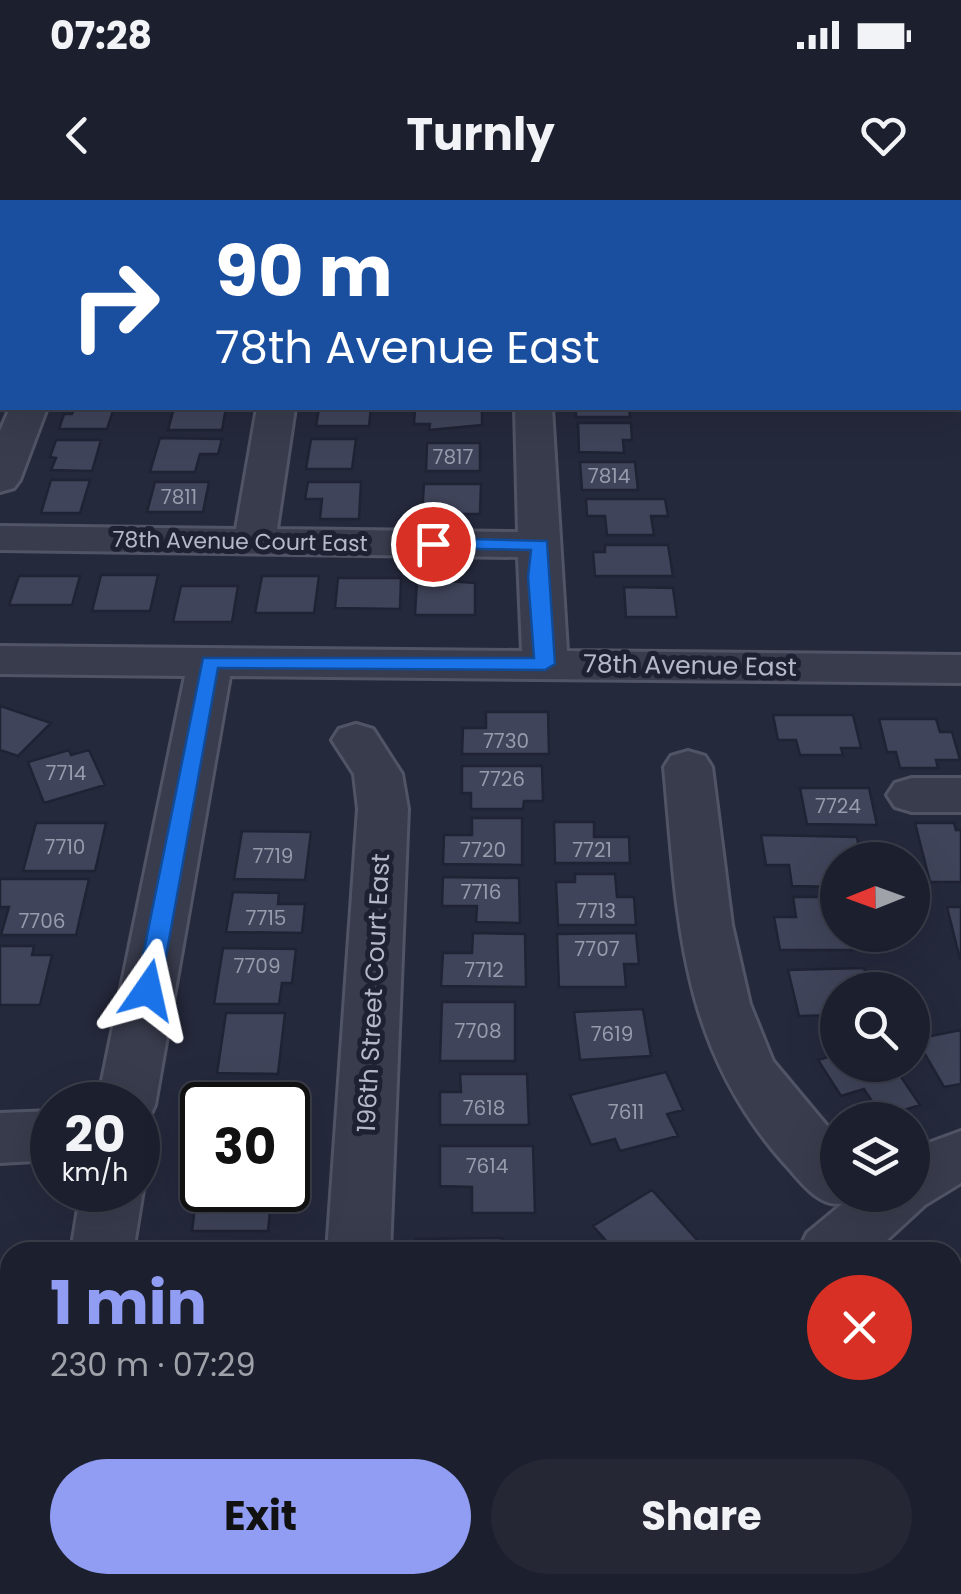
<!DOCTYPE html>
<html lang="en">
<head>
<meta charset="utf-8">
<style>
  :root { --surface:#1c1f2d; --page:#252735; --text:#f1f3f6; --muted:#a0a2aa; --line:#3a3d49; --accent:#909df2 }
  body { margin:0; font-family:Poppins,sans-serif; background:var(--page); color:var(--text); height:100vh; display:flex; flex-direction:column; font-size:38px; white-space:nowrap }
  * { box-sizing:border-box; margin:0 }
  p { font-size:32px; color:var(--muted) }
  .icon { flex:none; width:55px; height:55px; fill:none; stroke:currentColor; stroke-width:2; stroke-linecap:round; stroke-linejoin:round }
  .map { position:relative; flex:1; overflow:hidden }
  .sheet { position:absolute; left:0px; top:1042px; width:962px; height:352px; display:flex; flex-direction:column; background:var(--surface); border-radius:30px 30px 0 0; box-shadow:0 10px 40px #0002,0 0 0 2px var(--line) }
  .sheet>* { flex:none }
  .banner { position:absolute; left:0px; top:0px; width:962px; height:210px; box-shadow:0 10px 40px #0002,0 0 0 2px var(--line); background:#1a4fa0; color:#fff; overflow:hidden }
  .needle { width:65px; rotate:269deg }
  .buttons { position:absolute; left:820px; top:642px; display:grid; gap:20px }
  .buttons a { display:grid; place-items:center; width:110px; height:110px; border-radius:50%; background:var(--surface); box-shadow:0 10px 40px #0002,0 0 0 2px var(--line); font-size:50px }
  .speed { position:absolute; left:30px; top:882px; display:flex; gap:20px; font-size:50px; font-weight:700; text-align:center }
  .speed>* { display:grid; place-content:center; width:130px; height:130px; border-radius:50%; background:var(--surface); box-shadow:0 10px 40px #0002,0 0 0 2px var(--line); line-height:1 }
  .speed small { font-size:25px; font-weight:400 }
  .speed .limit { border:5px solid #111; border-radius:15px; background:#fff; color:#111 }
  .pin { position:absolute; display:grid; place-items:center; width:85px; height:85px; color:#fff; margin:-42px; border:5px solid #fff; border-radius:50%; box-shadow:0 2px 10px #0007 }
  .me { position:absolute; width:110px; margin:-55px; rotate:11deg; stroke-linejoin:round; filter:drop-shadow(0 0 8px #0008) }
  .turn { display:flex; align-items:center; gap:35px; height:210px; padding:0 50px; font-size:45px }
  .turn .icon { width:130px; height:130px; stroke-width:2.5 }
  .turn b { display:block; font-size:70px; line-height:85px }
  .round { display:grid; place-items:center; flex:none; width:105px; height:105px; border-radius:52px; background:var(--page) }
  .head { display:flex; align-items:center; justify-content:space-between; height:170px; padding:0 50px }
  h1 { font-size:60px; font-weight:700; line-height:75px; color:var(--accent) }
  .cta { display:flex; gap:20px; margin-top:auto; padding:20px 50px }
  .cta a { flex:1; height:115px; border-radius:60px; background:var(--accent); color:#111; font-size:40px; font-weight:700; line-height:115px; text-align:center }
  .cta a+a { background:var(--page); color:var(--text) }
  .status { display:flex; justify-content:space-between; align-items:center; height:70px; padding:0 50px; background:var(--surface); direction:ltr }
  .status svg { height:28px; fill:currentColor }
  header { display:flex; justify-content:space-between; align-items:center; height:130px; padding:0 50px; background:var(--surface); font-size:45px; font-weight:700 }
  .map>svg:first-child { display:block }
</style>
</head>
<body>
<div class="status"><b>07:28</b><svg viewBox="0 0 49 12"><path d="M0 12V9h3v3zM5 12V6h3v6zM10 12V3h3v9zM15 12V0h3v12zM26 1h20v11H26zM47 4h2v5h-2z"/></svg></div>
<header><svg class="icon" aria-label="back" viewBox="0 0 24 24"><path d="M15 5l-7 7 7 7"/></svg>Turnly<svg class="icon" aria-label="heart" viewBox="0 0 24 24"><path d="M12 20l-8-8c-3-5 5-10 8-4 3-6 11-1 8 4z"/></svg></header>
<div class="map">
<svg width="961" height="1394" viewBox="0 0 961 1394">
  <rect width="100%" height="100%" fill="#25293c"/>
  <path fill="#40445a" stroke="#202334" stroke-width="2.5" d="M75,208H114L107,229H59L64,214H72Z
    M174,208H226L222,230H168Z
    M319,208H371L369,226H316Z
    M415,208H482V225L429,230L430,224H414Z
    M576,208H629L630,217H576Z
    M578,223H631L632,240H623L624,253L579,252Z
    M160,238L222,239L218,254H200L195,272H150Z
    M311,239H356L352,269H306Z
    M56,240H101L92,271L51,270L56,258L50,257Z
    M427,243H480V271H426Z
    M580,262H635L638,290H582Z
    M51,280H90L80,313H41Z
    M155,282H209L203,312H147Z
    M308,282H361L359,319H320L322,299H305Z
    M424,284H481L480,314H422Z
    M586,299H665L668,316H651L654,335H607L605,316H587Z
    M605,345H668L673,376H595L593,352H605Z
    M101,375H158L150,411H92Z
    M19,376H80L72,405H9Z
    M262,376H319L314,413H255Z
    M338,378H401L400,409L335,408Z
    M417,379L475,383V415H415Z
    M181,386H238L232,422H173Z
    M624,387L673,388L677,417H626Z
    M0,506L51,523L18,556L0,550Z
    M486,512H548L549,554H462L463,528H486Z
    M773,515H853L861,548H841L843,555H800L796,540H778Z
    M879,519H936L940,532H952L960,560H936L938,568H900L896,552H887Z
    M69,550L71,555L89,550L105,585L44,603L28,562Z
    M462,566H542L543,601H524L523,609H471V593H462Z
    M800,588H869L877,625L807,624Z
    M472,618H522V665L443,664L444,635H472Z
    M554,622H594V637H629L630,663H555Z
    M36,623H106L95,671H23Z
    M915,623H954L956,630H961V682H930Z
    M242,631L311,632L305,680L234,679Z
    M761,635L857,637L861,660H838V687L792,686L789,665H766Z
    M575,674H615L617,697H634L636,725H558L556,682H575Z
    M443,677L519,678L520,723L476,722L477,706H442Z
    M0,679H89L76,735H1L9,707H0Z
    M233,692L279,693L278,704H305L302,733L226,732Z
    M793,697H838V735H878L882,750H780L774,717H796Z
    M947,707H961V759H960Z
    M473,733L525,734L526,787L441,786L443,753H472Z
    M636,733L639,764H624L626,787H559L557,734Z
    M0,746H34L32,755H52L40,805H0Z
    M223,748L296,749L292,783H282L279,804H214Z
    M864,768L870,790H838V815L799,816L788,770Z
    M442,802H515V861H440Z
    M643,809L651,856L580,860L574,812Z
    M226,813H285L278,874L217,873Z
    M961,830V884L944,887L916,839Z
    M838,854V865H893L920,905L882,917L864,889L841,896L818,860Z
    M666,872L683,910L667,914L678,936L620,951L615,939L591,945L570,895Z
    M460,874H527L529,925H440V892H461Z
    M206,884H289L287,905H203Z
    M440,946H533L535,1013H472V987L440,986Z
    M201,960L202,990H272L268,1031H192Z
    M652,990L708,1052H616L593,1026Z
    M502,1038V1052H416V1039Z
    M211,1045H268L267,1052H210Z
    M515,1046L586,1047V1052H515Z
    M952,1085L961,1091V1166L952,1159Z
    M145,1385H240L239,1394H144Z
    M292,1385H374V1394H292Z
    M420,1385H520V1394H420Z
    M547,1385H646V1394H547Z"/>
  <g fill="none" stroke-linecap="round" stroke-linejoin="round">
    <g stroke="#515465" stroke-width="6">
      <path id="minor" d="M80,0H112V2H81Z
        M255,0H287V2H256Z
        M0,90H2V110H0Z
        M10,208H47L20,280L14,288L0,292V231Z
        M257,208H295L277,329L518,332L515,208H552L567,451L961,455V483L230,476L155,905L147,922L138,925V905H97L185,476L0,474V446L522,451L518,357L0,350V326L236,329Z
        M356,524L373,529L402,574L408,609L390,1052H327L358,609L354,574L332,540L339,529Z
        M688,551L705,556L712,567L732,725L750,804L773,861L838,939V995H912V949L961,931V983L925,1005L874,1052H798L807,1033L842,1004C816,1006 800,980 783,962C678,843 678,716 664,567L671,556Z
        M912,578H961V612H912L895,607L887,595L895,583Z
        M52,911V960L0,963V913Z
        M138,979L143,990L133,1052H71L81,990H138Z"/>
    </g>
    <path stroke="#45525b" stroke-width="8" stroke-dasharray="10 10" stroke-linecap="butt" d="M34,1394L36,1385"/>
    <use href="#minor" fill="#393c4d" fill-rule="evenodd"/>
  </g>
  <path fill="#1a73e8" stroke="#114b97" stroke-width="2.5" d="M433,338L547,341L555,464L545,470L218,468L160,790L148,799L140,796L136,790L203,458H534L528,377L531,350L427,348L424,344Z"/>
  <g text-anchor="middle" stroke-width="10" stroke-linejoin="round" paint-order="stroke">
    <g font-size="20" fill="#989bac">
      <text x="453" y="264">7817</text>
      <text x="609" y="283">7814</text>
      <text x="179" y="304">7811</text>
      <text x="506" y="548">7730</text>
      <text x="66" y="580">7714</text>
      <text x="502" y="586">7726</text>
      <text x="838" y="613">7724</text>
      <text x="65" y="654">7710</text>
      <text x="483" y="657">7720</text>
      <text x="592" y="657">7721</text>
      <text x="273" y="663">7719</text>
      <text x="481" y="699">7716</text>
      <text x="596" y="718">7713</text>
      <text x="266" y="725">7715</text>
      <text x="42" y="728">7706</text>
      <text x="597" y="756">7707</text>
      <text x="257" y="773">7709</text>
      <text x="484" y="777">7712</text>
      <text x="478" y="838">7708</text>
      <text x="612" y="841">7619</text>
      <text x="484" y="915">7618</text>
      <text x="626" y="919">7611</text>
      <text x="487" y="973">7614</text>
    </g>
    <g font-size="22" fill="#b5b8c8" stroke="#1e2132">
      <text transform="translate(240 341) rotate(1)" y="8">78th Avenue Court East</text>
    </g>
    <g font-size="25" fill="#b5b8c8" stroke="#1e2132">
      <text transform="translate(690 465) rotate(1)" y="9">78th Avenue East</text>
      <text transform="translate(373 793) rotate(-87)" y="9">196th Street Court East</text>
    </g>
  </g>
</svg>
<div class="buttons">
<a><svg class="needle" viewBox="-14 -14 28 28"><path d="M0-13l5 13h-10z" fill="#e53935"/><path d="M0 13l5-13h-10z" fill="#a0a2aa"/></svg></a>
<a><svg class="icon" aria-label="search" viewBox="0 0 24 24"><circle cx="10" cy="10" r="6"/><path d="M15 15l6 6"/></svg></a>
<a><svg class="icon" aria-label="layers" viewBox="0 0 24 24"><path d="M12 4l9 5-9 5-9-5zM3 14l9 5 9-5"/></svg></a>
</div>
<div class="speed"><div>20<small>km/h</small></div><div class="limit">30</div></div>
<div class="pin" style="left:433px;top:344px;background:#d93025"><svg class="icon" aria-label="arrive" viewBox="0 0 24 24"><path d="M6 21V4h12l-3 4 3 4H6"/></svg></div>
<svg class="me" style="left:148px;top:790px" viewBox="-20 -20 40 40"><path d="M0-17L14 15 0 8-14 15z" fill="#1a73e8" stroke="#fff" stroke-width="4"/></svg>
<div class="banner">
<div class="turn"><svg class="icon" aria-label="right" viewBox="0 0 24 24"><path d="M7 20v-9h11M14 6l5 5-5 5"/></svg><div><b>90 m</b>78th Avenue East</div></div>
</div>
<section class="sheet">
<div class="head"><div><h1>1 min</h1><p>230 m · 07:29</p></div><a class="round" style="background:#d93025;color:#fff"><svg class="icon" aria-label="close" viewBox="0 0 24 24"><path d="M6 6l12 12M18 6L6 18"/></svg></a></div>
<div class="cta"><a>Exit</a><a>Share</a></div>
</section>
</div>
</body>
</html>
